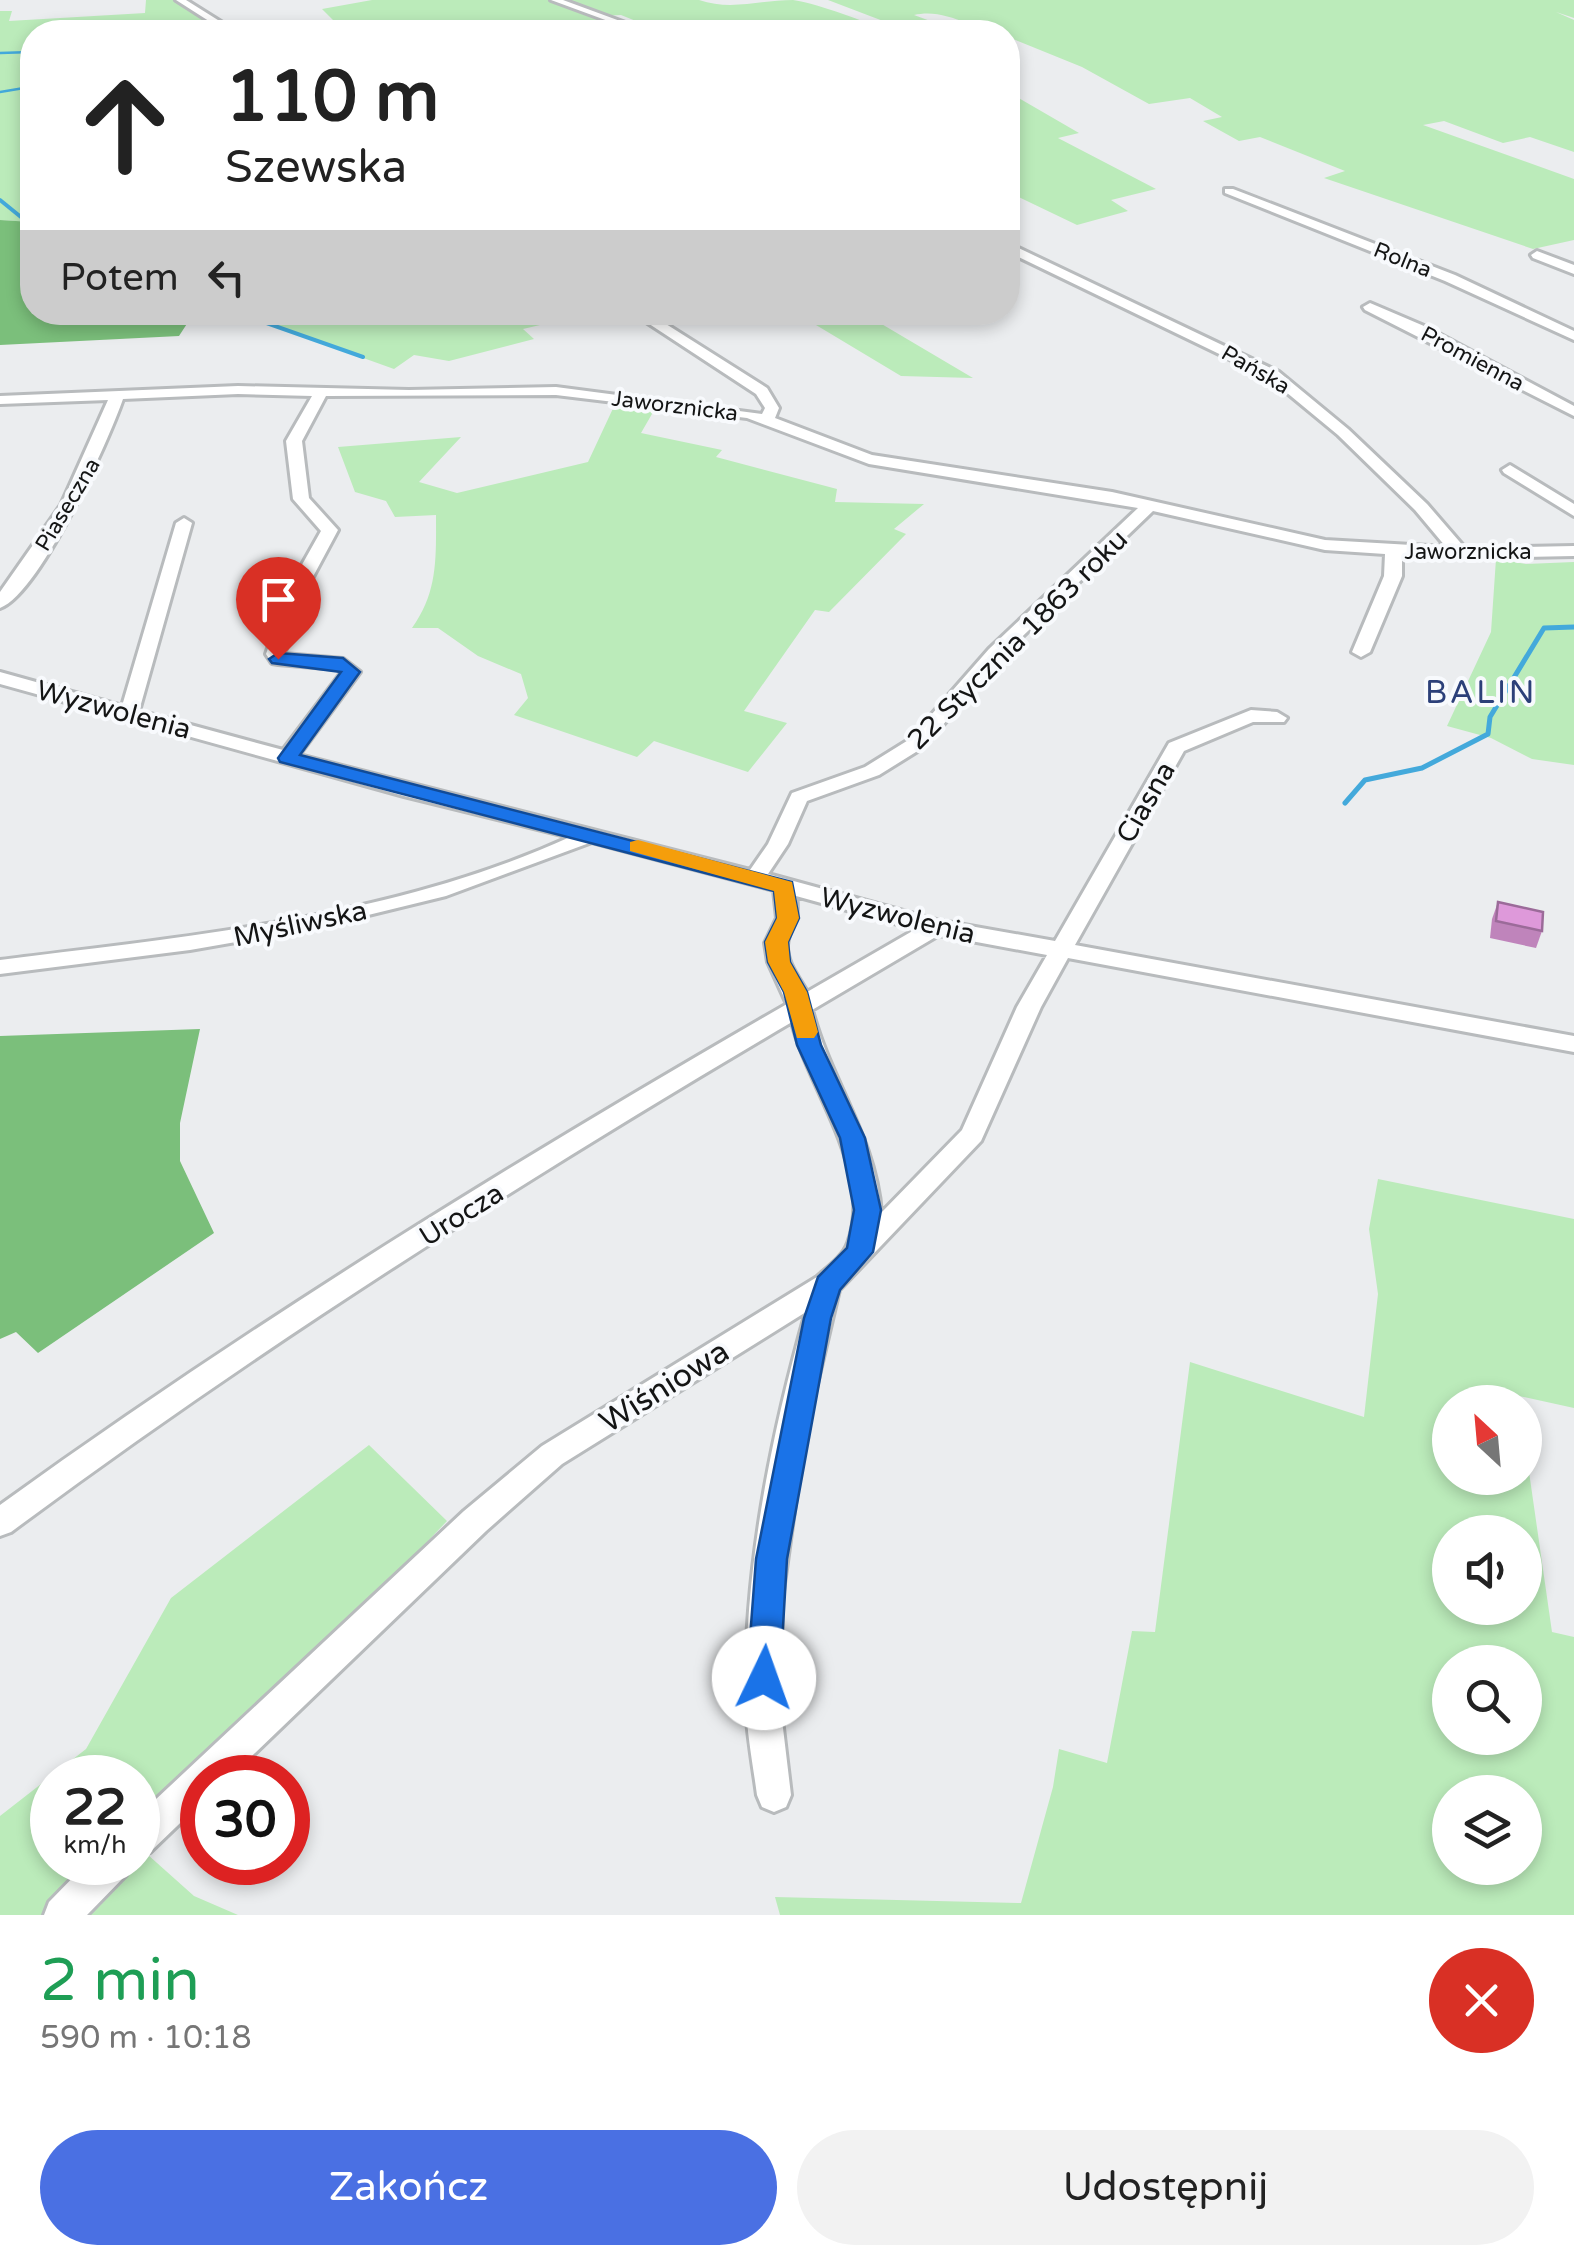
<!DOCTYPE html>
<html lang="pl">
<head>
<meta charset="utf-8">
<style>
  :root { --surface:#fff; --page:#f2f2f2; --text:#222; --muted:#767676; --accent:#4a70e3 }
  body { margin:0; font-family:"Varela Round",sans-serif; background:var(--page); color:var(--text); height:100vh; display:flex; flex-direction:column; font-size:38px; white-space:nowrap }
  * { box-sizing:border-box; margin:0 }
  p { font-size:32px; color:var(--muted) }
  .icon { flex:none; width:55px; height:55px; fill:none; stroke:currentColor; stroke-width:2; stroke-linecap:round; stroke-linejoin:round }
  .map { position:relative; height:1915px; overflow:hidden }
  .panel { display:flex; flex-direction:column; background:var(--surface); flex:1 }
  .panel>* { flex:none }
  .top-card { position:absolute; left:20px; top:20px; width:1000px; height:305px; border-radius:40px; box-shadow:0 5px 15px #0003; background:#fff; color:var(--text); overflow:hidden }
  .needle { width:65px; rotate:334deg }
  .fabs { position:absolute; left:1432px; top:1385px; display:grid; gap:20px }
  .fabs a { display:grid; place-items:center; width:110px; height:110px; border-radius:50%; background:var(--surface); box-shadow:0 5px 15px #0003; font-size:50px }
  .speed { position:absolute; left:30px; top:1755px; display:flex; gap:20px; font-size:50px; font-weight:700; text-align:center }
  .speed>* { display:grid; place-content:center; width:130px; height:130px; border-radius:50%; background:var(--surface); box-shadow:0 5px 15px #0003; line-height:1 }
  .speed small { font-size:25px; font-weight:400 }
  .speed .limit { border:15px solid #d22; background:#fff; color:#111 }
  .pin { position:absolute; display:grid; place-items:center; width:85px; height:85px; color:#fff; margin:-102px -42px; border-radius:50% 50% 50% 0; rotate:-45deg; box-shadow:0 0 10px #0007 }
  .pin .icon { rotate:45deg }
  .me { position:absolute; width:110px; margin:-55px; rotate:3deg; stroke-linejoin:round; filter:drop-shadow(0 0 8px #0008) }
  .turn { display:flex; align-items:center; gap:35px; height:210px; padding:0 40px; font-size:45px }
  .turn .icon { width:130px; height:130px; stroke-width:2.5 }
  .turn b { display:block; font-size:70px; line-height:85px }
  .then { display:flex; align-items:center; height:95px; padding:0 40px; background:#0003; gap:20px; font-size:38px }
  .round { display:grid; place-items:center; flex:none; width:105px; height:105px; border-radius:52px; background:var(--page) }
  .head { display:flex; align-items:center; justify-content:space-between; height:170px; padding:0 40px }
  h1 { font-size:60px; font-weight:600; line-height:75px; color:#1e9e55 }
  .action { display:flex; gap:20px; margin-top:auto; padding:20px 40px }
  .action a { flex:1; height:115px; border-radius:60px; background:var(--accent); color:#fff; font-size:40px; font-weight:600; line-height:115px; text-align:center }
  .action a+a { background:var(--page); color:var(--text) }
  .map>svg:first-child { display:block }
</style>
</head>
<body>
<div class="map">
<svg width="1574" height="1915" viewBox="0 0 1574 1915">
  <rect width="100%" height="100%" fill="#ebedef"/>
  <path fill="#bbebba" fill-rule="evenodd" d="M146,0H174L226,31L32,32V222L0,220V11H12L9,21L145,13Z
    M372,0H699C731,11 760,0 793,0C823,5 862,21 891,32H663L621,15L601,16L640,32H493L477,21L339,32H243L333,20L322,9Z
    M828,0H1574V18L1556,12L1574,20V152L1530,137L1503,143L1444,121L1423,125L1574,179V240L1533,249L1324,178L1345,171L1260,137L1239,141L1203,121L1222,117L1190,98L1149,104L1082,67L1008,37V32C974,32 947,7 914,15L960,32H912Z
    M1008,92L1079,133L1058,138L1156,189L1111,200L1128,211L1077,225L1008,192Z
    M525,312L540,325L523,329L534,339L449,361L414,355L394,369L238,313Z
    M796,313H863L973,378L901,376Z
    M616,402L656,407L641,433L722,450L716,457L837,489L835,502L924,504L894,529L906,534L829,612L815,610L744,711L787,723L748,772L654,741L637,757L514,715L528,698L521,674L478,656L438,628H412C438,592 436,558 436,515L395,517L386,501L355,492L338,447L461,437L419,482L457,493L588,462Z
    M1496,559L1526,564L1574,562V765L1532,759L1491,738L1447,726L1491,632Z
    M1378,1179L1574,1219V1408L1519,1396V1402H1450V1478H1525V1444L1552,1632L1574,1637V1915H780L775,1897L1021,1903L1053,1787L1059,1749L1107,1763L1132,1631L1155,1632L1190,1362L1364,1417L1378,1294L1369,1229ZM1450,1532H1525V1608H1450ZM1450,1662H1525V1738H1450ZM1450,1792H1525V1868H1450Z
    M369,1445L447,1521L260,1717L138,1827V1778H52V1862H138V1846L194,1896L238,1915H0V1816L86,1749L171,1598Z"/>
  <path fill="#7bbf7b" d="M0,220L32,222V312L211,313L192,316L179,336L0,345Z
    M200,1029L180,1123V1161L214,1233L38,1353L16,1332L0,1339V1036Z"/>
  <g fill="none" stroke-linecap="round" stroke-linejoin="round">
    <path stroke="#43a9db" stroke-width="2.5" d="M0,53L32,52
      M0,92L24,88"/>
    <path stroke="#43a9db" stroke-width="4" d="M0,200L32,226
      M235,312L363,357"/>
    <path stroke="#43a9db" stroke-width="5" d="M1345,803L1365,780L1422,768L1488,734L1490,717L1544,628L1574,627"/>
    <g stroke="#b8bbbd" stroke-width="6">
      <path id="minor" d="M176,0H186L237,32H226Z
        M551,0H563L650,32H638Z
        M1225,189H1233L1455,275L1574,331V340L1445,281L1225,193Z
        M1008,243L1279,372L1348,429L1427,504L1465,548L1574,546V556L1460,558L1402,555V576L1370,652L1361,657L1352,652L1384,576L1385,554L1325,550L1153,511L1001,657L924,747L879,775L807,801L788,844L768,874L936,920L1055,941L1169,743L1251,710L1277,712L1287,718L1284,722H1253L1184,751L1075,945L1574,1036V1052L1068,958L1041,1007L981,1141L839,1290L804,1439L782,1598L780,1703L791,1795L786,1807L774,1812L762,1807L757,1795C753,1765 747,1734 746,1704C744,1571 770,1439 806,1312L562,1464L486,1531L229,1778H202V1802L150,1852L138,1857V1816L464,1511L542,1446L817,1277C827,1268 844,1256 848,1243C875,1173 808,1088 792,1022C524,1180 260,1347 11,1532L0,1536V1505C252,1323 518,1159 787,1004L768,962L765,943L777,918L774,890L592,842L446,896L315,928L190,950L0,974V960C191,936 393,918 570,837L404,796L0,684V672L122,706L176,523L184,518L192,523L139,711L283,750L341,673L338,669L278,664L272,663L266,654L290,586L321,531L293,499L286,441L312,396L238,394L123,399C108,442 40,593 0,608V592L61,505L108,400L0,404V396L238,386L409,390L556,387L762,414L765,408L756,394L631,312H647L767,388L779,408L775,418L872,455L1112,492L1325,540L1446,547L1415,510L1338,435L1269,378L1008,252ZM556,395L747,418L869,464L1138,508L989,649L910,739L865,767L792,793L768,844L750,870L299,755L360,672L343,659L284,654L308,586L338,530L309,498L302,441L326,396ZM796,896L916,929L807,992C799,978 786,962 787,945C789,924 800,926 796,896ZM939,935L1047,955L1017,1007L962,1130L881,1213C876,1139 830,1080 812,1010Z
        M1537,251L1574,265V274L1533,258L1531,255Z
        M1370,303L1424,326L1574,406V416L1365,310L1363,307Z
        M1510,465L1574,504V516L1504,473L1502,470Z
        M88,1862H130L126,1875L87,1915H44L49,1902Z"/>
    </g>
    <use href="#minor" fill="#fff" fill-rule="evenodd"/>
  </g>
  <path fill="#bf84bb" d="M1498,902L1542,931L1536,948L1490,938L1492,919Z"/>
  <path fill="#de99da" stroke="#9b6b99" stroke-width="2.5" d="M1498,902L1543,912L1542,931L1496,921Z"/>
  <path fill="#1a73e8" stroke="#114b97" stroke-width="2.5" d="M278,653L343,658L360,672L300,755L792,882L799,918L788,942L790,962L807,992L821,1045L865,1138L881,1210L873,1252L840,1290L831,1318L787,1559L780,1678L775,1689L764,1693L752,1689L747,1678L756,1559L804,1318L818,1277L847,1248L854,1210L840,1138L797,1045L784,992L768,962L765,942L777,918L774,891L280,762L278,758L341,672L272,663L269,659Z"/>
  <path fill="#f59e0b" d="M638,840L792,882L799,918L788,942L790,962L807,992L818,1032L814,1038H797L784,992L768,962L765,942L777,918L774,891L630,851V842Z"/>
  <g text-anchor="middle" stroke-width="8" stroke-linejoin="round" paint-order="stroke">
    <g font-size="22" fill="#141515" stroke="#f8fafd">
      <text transform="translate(1403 259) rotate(22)" y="8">Rolna</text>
      <text transform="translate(1473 358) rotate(28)" y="8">Promienna</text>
      <text transform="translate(1256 369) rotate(30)" y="8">Pańska</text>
      <text transform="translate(675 405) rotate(7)" y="8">Jaworznicka</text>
      <text transform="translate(67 504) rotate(-59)" y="8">Piaseczna</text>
      <text x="1468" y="559">Jaworznicka</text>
    </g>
    <g font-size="28" fill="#141515" stroke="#f8fafd">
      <text transform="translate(1017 639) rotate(-45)" y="10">22 Stycznia 1863 roku</text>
      <text transform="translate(114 709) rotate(15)" y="10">Wyzwolenia</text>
      <text transform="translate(1145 802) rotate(-60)" y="10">Ciasna</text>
      <text transform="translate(898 915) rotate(14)" y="10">Wyzwolenia</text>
      <text transform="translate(300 923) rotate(-12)" y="10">Myśliwska</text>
      <text transform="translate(461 1214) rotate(-32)" y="10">Urocza</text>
    </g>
    <g font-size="32" letter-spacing="2.5" fill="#2c4079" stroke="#f8fafd">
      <text x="1481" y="703">BALIN</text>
    </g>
    <g font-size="32" fill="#141515" stroke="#f8fafd">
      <text transform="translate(664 1386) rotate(-32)" y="11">Wiśniowa</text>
    </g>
  </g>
</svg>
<div class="fabs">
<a><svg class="needle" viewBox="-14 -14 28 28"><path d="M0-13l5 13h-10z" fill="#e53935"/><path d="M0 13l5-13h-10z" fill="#767676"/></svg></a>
<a><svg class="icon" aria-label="sound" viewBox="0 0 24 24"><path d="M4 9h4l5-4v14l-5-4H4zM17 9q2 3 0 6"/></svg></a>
<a><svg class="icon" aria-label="search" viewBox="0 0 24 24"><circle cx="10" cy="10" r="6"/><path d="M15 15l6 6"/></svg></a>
<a><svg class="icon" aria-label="layers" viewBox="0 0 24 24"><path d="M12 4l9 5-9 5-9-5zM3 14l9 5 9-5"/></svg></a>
</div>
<div class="speed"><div>22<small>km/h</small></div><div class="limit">30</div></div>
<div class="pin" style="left:278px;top:659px;background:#d93025"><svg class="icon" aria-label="arrive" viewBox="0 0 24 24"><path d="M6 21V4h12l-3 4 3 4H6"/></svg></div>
<svg class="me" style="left:764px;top:1678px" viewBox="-20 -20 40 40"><circle r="19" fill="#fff"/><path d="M0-13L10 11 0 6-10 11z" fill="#1a73e8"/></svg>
<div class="top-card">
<div class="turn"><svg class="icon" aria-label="ahead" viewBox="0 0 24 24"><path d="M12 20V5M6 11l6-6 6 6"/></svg><div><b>110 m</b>Szewska</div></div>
<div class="then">Potem<svg class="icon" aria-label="left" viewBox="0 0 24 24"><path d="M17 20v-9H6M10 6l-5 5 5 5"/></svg></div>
</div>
</div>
<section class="panel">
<div class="head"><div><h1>2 min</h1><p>590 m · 10:18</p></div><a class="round" style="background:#d93025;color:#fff"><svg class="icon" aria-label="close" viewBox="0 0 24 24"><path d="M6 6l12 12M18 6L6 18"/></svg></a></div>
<div class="action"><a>Zakończ</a><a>Udostępnij</a></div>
</section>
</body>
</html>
